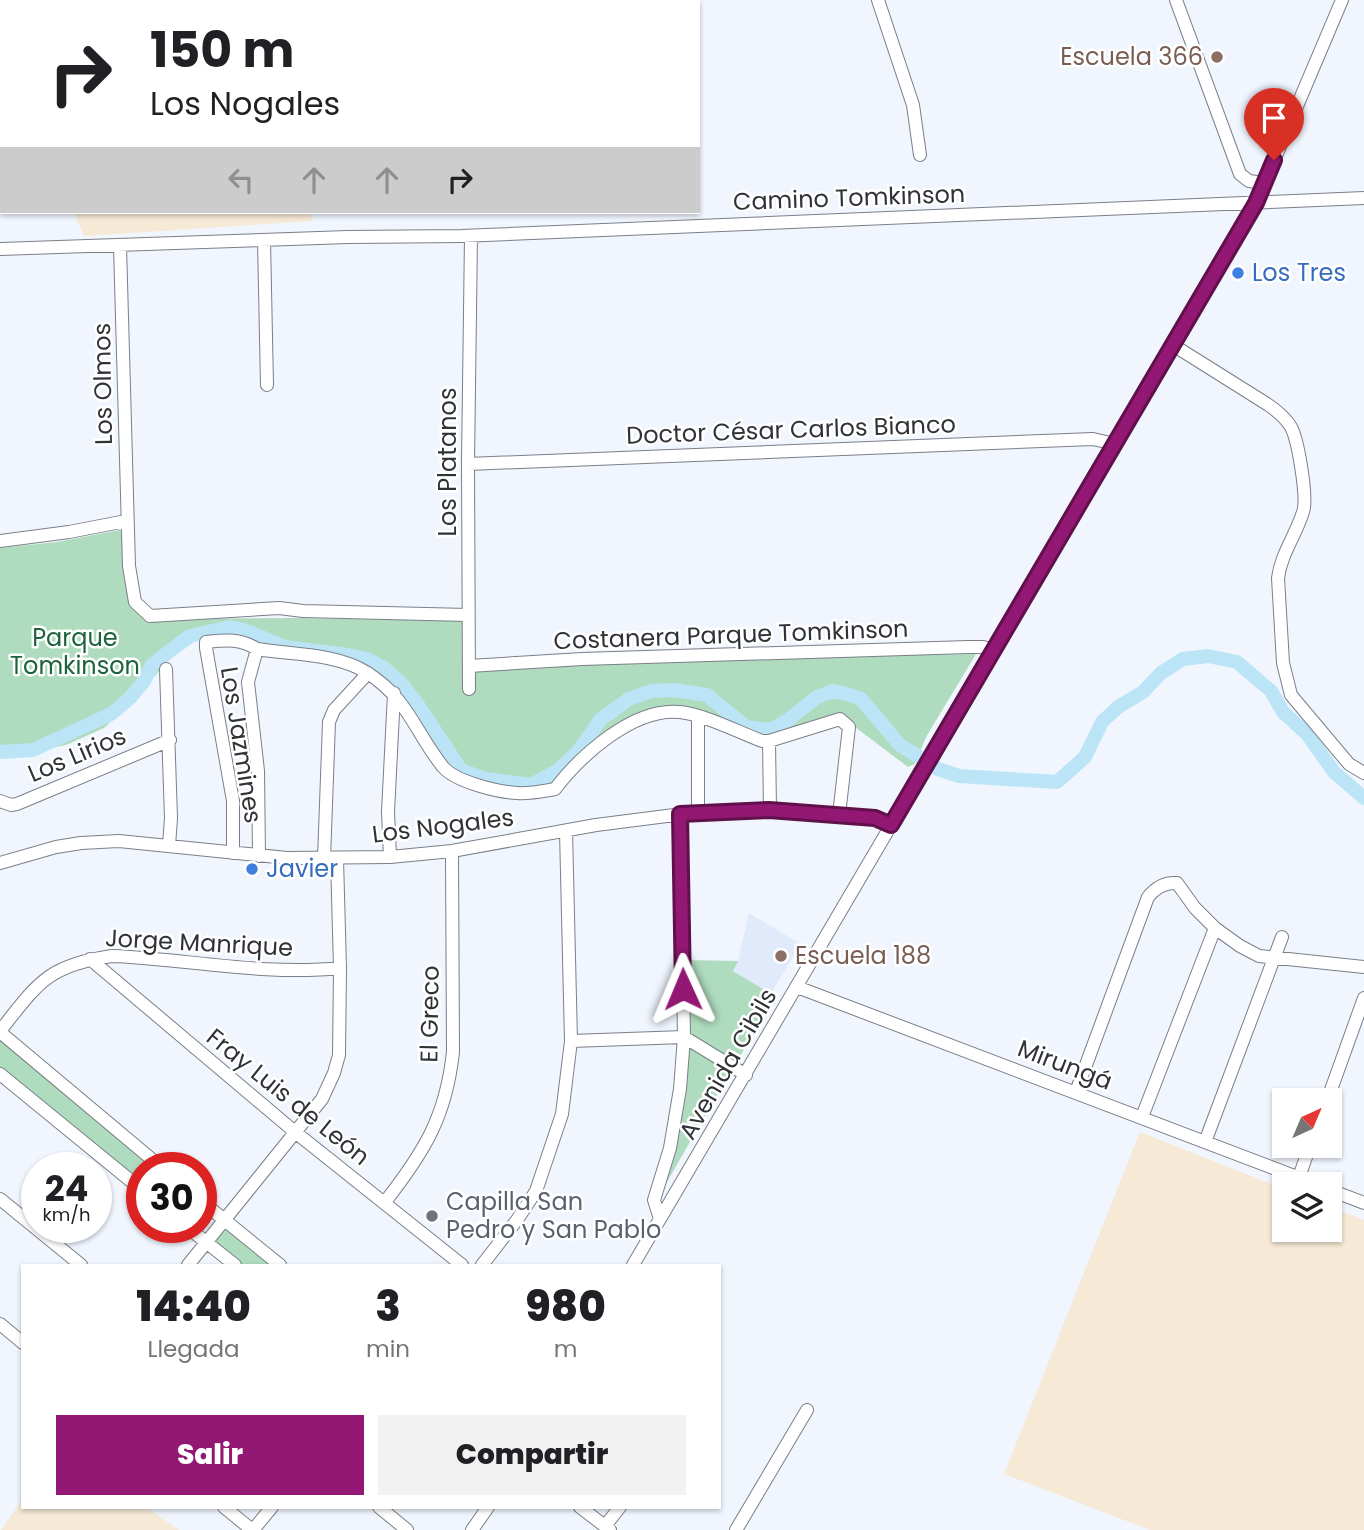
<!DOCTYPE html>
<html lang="es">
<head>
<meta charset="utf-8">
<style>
  :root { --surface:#fff; --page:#f2f2f2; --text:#202124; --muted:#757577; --accent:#931874 }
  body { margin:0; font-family:Poppins,sans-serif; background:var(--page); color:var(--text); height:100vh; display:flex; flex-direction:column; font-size:26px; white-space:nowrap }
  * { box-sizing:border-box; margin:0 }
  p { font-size:23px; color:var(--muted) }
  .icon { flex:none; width:38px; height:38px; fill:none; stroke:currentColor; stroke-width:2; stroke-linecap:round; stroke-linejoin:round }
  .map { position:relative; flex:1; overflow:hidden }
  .side { position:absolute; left:21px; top:1264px; width:700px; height:245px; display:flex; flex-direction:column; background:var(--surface); border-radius:0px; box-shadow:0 2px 5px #0004 }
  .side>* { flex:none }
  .guide { position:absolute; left:0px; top:0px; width:700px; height:214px; box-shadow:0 2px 5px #0004; background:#fff; color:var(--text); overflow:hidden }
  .needle { width:46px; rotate:44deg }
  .fabs { position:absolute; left:1272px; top:1088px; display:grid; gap:14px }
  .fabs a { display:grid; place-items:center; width:70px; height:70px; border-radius:0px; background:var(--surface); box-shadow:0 2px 5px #0004; font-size:35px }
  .speed { position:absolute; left:21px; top:1152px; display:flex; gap:14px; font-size:35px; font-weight:700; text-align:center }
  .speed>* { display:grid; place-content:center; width:91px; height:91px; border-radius:50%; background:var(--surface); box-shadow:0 2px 5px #0004; line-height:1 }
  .speed small { font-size:18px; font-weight:400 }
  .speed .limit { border:10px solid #d22; background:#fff; color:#111 }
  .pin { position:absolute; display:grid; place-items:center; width:60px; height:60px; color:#fff; margin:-72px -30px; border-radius:50% 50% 50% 0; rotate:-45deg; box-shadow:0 0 7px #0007 }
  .pin .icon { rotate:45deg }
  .me { position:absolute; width:77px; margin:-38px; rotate:359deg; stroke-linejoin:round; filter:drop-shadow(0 0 5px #0008) }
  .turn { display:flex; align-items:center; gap:24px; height:147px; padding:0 35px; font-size:32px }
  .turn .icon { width:91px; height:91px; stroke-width:2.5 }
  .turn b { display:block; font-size:49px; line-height:60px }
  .lanes { display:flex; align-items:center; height:66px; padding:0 35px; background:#0003; justify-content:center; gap:35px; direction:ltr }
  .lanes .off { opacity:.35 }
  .eta { display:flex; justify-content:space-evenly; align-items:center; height:119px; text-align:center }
  .eta b { font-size:42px; font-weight:800; line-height:49px }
  .action { display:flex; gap:14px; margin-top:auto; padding:14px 35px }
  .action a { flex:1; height:80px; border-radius:0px; background:var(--accent); color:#fff; font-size:28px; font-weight:800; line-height:80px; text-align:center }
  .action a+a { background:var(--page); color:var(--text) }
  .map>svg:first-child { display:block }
</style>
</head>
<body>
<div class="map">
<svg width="1364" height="1530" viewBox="0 0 1364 1530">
  <rect width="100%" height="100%" fill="#f0f5fe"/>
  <path fill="#e1eafb" d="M749,913L801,944L771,993L733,971L738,961Z"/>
  <path fill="#f6e9d5" d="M0,0H251L252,2H2L0,93Z
    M74,212H310L313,221L84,236Z
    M1140,1132L1284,1189V1230H1330V1207L1364,1220V1530H1150L1004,1474Z
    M23,1499V1507H146L179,1530H1Z"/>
  <path fill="#afdcbe" d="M120,530L124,532V575L128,593L159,619L298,618L463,621L466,673L597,661L720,657L976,654L926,737L915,764L908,767L851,724L772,736L758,734L692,709L639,715L548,786L514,790L455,773L433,742L411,704L380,670L363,661L274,649L236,634L199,638L175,651L141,693L104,728L66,745L0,758V548L57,542Z
    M686,960L738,961L733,971L775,996L735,1065L689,1037Z
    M0,1039L158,1167H142V1183L0,1067Z
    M691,1047L730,1072L659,1196L688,1048Z
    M227,1225L279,1265H242L216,1244L215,1241Z"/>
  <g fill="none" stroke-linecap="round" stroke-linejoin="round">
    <path stroke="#bbe5f7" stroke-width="14" d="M0,752L33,750L111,714L130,698L144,681L152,665L171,650L190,636L230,627L244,630L285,647L348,655L367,659L384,668L401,683L416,702L461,770L486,779L531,785L557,771L578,752L600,720L629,699L651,691L674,690L707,695L746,727L770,730L788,720L817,697L833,691L847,694L861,699L900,745L938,769L959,776L1057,782L1085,757L1102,722L1118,707L1143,692L1161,673L1183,659L1208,656L1237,662L1271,691L1283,712L1307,734L1334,772L1364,798"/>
    <g stroke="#7a7f88" stroke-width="14">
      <path id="minor" d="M878,0L913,105L920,155
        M1176,0L1240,174L1249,181L1264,183
        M264,240L267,385
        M120,246L129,566L135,602L150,616L279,608L303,611L468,615
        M0,249L348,237L462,236L1364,198
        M1173,345L1267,404C1276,410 1285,417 1291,427C1298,440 1308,498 1303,512C1296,535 1281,554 1278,578L1283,663L1291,695L1349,764L1364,773
        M468,464L1093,439L1115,444
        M0,541L69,532L126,521
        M257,649L248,682L258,771L259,856
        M469,666L582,659L968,647H983L994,650
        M166,669L171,818L169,846
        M469,689L468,463L471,236
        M698,717V812
        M769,741L770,810
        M0,801L11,805L17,804L170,740
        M233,853V801L206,648V642C225,640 240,638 257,649C292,655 335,653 366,672C409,699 414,731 443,767C456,782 498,792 517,793C530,794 543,791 555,789C581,755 634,707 680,712C706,715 738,732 762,741H769L840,719L849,727L839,815
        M390,857L388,812L394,693
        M324,859L329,722L334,710L368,673
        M0,863L56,847L81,843L119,841L287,858L390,857L452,851L596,825L698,812L770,810L875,818L891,825
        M90,959L295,1132L462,1265
        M797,987L1318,1185
        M0,1031C38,983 48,965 112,956C188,959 264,976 340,968
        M0,1032L161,1167
        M571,1041L684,1037L746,1075
        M0,1074L142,1190
        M1076,1092L1148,897C1156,887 1165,882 1177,883L1195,908L1215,928L1240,946L1259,956L1364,967
        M1327,1101L1364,998
        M1142,1117L1215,928
        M1205,1142L1282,937
        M1299,1177L1310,1146
        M1330,1190L1364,1203
        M0,1199L81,1265
        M201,1201L280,1265
        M385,1202C424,1152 446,1117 453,1052L452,851
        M660,1219L654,1200L670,1148L680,1089L684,1037L680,814
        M187,1227L235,1265
        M188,1265L322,1099L334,1073L339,1055L340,968L337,859
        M482,1265L517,1220L536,1191L562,1114L571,1041L566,831
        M633,1265L1256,203L1342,0
        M0,1324L23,1343
        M224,1507L252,1530
        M379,1507L407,1530
        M580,1507L610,1530
        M605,1526L620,1507
        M253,1530L272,1507
        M472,1530L488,1507
        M736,1530L807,1410"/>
    </g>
    <use href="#minor" stroke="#fff" stroke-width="12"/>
  </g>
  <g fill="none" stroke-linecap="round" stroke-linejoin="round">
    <g stroke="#60104b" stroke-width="18">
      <path id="route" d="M683,989L680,814L769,810L875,818L891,825L1256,203L1274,160"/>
    </g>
    <use href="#route" stroke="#931874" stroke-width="12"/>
  </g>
  <g fill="#8d6e63" stroke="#fff" stroke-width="2.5">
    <circle cx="1217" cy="57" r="7"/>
    <circle cx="781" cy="956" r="7"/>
  </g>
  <g fill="#3f7fe0" stroke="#fff" stroke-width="2.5">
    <circle cx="1238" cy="273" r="7"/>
    <circle cx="252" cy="869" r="7"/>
  </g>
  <circle fill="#6b7280" stroke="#fff" stroke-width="2.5" cx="432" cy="1216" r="7"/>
  <g text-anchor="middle" stroke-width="5" stroke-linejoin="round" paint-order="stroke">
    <g font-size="24" fill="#785e54" stroke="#fff" text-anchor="end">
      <text x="1203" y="65">Escuela 366</text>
      <text x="795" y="964" text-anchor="start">Escuela 188</text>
    </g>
    <g font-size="24" fill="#303236" stroke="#fff">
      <text transform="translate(849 198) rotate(-2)" y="8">Camino Tomkinson</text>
      <text transform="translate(103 384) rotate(-91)" y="8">Los Olmos</text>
      <text transform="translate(791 430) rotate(-2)" y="8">Doctor César Carlos Bianco</text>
      <text transform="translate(448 462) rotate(-90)" y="8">Los Platanos</text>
      <text transform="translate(731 635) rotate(-2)" y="8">Costanera Parque Tomkinson</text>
      <text transform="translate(241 745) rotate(81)" y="8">Los Jazmines</text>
      <text transform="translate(77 755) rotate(-23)" y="8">Los Lirios</text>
      <text transform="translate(443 826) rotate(-7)" y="8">Los Nogales</text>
      <text transform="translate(199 943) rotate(3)" y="8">Jorge Manrique</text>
      <text transform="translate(430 1014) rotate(-89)" y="8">El Greco</text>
      <text transform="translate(728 1064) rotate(-60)" y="8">Avenida Cibils</text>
      <text transform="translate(1065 1065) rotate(21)" y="8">Mirungá</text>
      <text transform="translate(288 1097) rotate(39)" y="8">Fray Luis de León</text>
    </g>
    <g font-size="24" fill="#366cbe" stroke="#fff" text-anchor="start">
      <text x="1252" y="281">Los Tres</text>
      <text x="266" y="877">Javier</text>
    </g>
    <g font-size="24" fill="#1d623d" stroke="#fff">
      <text x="75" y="646">Parque<tspan x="75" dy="28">Tomkinson</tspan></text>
    </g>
    <g font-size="24" fill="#5b616d" stroke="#fff" text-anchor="start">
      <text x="446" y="1210">Capilla San<tspan x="446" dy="28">Pedro y San Pablo</tspan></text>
    </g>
  </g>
</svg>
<div class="fabs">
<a><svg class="needle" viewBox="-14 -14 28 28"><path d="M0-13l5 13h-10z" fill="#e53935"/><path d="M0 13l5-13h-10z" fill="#757577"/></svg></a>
<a><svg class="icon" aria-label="layers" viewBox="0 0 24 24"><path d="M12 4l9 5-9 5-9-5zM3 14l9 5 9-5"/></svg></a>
</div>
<div class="speed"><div>24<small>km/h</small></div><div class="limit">30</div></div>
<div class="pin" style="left:1274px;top:160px;background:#d93025"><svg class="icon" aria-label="arrive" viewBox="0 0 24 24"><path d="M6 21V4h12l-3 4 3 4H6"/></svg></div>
<svg class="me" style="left:683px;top:989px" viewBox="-20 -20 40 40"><path d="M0-17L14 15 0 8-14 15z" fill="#931874" stroke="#fff" stroke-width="4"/></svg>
<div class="guide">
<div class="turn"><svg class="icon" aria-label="right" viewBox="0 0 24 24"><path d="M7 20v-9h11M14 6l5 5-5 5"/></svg><div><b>150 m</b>Los Nogales</div></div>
<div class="lanes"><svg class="icon off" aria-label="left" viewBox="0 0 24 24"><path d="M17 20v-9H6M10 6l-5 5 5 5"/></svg><svg class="icon off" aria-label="ahead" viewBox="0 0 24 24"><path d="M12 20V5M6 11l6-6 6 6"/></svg><svg class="icon off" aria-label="ahead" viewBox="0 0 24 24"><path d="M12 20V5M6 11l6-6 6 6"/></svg><svg class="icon" aria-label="right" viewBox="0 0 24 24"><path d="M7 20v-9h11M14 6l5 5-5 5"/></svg></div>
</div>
<section class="side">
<div class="eta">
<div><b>14:40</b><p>Llegada</p></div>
<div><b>3</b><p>min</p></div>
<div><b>980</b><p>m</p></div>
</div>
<div class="action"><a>Salir</a><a>Compartir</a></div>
</section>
</div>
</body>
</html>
